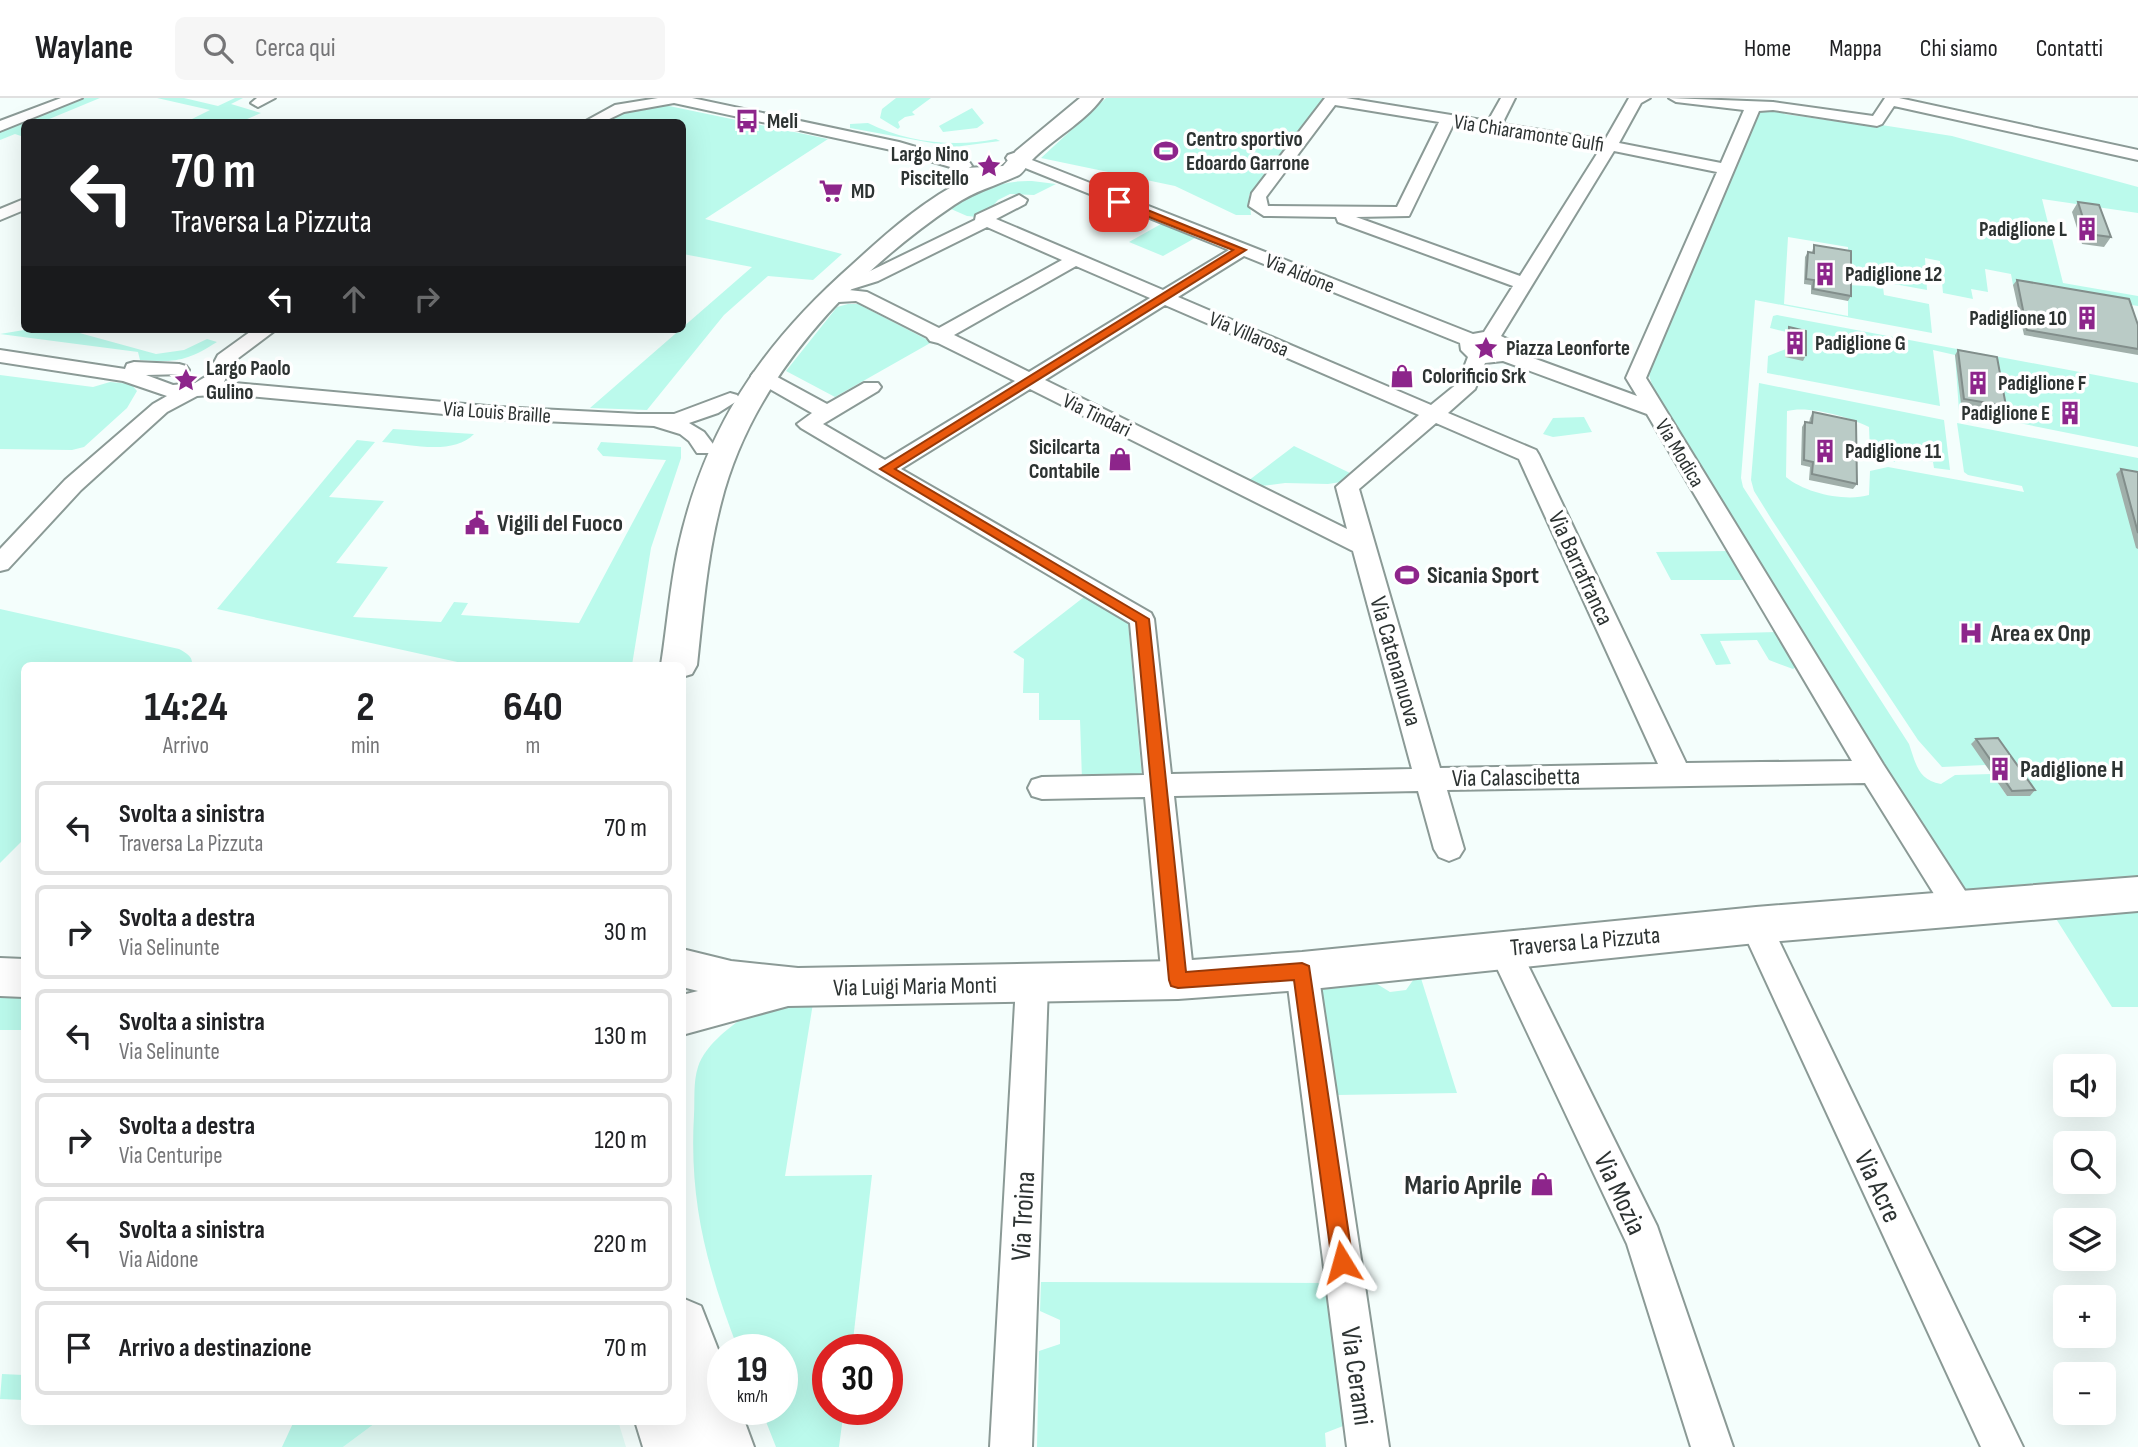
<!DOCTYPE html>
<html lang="it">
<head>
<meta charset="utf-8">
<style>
  :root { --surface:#fff; --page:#f6f6f6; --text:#202124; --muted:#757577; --line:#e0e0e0 }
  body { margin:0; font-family:"Sofia Sans Condensed",sans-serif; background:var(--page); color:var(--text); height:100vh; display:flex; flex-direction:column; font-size:26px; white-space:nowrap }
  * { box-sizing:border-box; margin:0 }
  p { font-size:23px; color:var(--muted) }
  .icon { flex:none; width:38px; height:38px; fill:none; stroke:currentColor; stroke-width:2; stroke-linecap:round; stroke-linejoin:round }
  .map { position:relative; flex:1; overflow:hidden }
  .sheet { position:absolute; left:21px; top:564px; width:665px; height:763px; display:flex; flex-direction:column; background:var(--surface); border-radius:10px; box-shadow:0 7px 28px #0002 }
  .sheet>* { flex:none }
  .hud { position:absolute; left:21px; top:21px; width:665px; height:214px; border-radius:10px; box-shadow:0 7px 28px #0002; background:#202124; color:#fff; overflow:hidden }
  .tools { position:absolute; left:2053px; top:956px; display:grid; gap:14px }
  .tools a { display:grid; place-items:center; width:63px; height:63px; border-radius:10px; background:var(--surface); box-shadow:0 7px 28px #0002; font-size:35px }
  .speed { position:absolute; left:707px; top:1236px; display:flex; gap:14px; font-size:35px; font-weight:700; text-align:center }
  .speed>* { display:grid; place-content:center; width:91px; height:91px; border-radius:50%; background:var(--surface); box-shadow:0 7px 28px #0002; line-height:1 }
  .speed small { font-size:18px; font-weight:400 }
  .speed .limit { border:10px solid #d22; background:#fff; color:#111 }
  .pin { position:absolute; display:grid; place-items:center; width:60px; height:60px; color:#fff; margin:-30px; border-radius:14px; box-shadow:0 4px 10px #0006 }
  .me { position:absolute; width:77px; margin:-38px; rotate:352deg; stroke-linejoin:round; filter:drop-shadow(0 0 5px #0008) }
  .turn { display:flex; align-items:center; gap:24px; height:147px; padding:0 35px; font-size:32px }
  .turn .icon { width:91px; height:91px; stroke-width:2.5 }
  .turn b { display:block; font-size:49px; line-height:60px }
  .lanes { display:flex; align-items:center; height:66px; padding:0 35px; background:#0003; justify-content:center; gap:35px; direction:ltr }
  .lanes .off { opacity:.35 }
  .eta { display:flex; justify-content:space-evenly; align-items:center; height:119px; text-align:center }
  .eta b { font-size:42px; font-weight:700; line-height:49px }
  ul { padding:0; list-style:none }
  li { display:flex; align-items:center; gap:21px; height:94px; margin:0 14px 10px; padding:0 21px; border:4px solid var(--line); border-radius:10px }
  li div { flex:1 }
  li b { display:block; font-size:26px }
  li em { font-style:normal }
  header { display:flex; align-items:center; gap:42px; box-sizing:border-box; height:98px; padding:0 35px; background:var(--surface); border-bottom:2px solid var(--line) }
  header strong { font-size:33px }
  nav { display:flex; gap:38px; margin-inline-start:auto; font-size:24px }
  .search { width:490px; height:63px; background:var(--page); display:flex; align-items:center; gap:18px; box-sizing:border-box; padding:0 24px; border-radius:10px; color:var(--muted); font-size:26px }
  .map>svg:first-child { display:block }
</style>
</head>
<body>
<header>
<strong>Waylane</strong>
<div class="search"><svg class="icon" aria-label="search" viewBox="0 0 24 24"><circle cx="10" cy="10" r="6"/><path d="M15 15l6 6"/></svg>Cerca qui</div>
<nav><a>Home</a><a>Mappa</a><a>Chi siamo</a><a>Contatti</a></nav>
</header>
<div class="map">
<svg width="2138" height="1349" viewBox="0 0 2138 1349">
  <rect width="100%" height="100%" fill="#f4fefc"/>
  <path fill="#e0faf4" d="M378,1323H618L626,1349H343Z"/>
  <path fill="#bbfaec" d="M81,0H100L42,24H24V39L15,36L0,42V30H9Z
    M157,0H184L218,8L235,0H243L231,6L261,15L240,24H186L210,12Z
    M896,0H931L912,14L915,17L905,19L898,24L900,29L898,31L880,20L882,11Z
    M1106,0H1326L1249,97L1251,117H1236L1175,88L1041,60Z
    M648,8H669L828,41L705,121L842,156L813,182L768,178L724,217L647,312L590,310L752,169L683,156L682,24H607L626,13Z
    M972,10L984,25L977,30L943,34L939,28Z
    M1761,10L1785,13L1784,16L1842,24L1843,21L1952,38L2138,89V115L2042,101L2063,185L2138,198V208L2013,187L2011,176L1985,171L1988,194L1971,191L1973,201L1943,195L1940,163L1925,160L1927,192L1883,184L1848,173V149L1788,139L1784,206L1848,218V187L1883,189L1884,197L1929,206L1932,235L1755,202L1741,380L1743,389L1909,646C1916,666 1918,682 1941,686L1955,677L1992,676L2007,698H2029L1985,667L1942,669L1918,642L1772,422L1754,393L1751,382L1759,285L1944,322L1950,372L1934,370L1933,364L1895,357V364L1870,354L1869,329C1850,319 1808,307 1787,313L1786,379C1805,395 1845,404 1869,397L1870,373L1888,369L2024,394L2022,388L1968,377L1964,374L1957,325L2138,360V781L1964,795L1653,290L1648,274Z
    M868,25C907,44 953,50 996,41L1000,43L954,49L850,30V26Z
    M1032,83L1056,86L1034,97L1010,96L998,102L990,111L977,119L967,118L951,111C976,93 1001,82 1032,83Z
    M1161,126L1195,140L1163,158L1129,144Z
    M848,206H858L932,244L835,299L786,273L837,209Z
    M1777,217L2138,285V349L1959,313L1955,257L1933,252L1940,308L1767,275L1768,258L1786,251L1785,259L1803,262V238L1770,230L1773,218Z
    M30,231H65L156,256L184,252L207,241L217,244C187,263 175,265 140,262L138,254L0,236Z
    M0,277L93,289L110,284L131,286L137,293L127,310L84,349L72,352L0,351Z
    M1584,319L1592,334L1553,339L1543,336L1553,320Z
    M393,331L474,336C453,358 410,346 382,344Z
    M357,342L375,344L329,399L384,403L336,465L388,469L353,519L441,524L454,504L468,505L461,517L579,525L666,362L603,358L597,351L601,344L681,349V360L651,450L632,567H471L217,511Z
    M1294,348L1350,375L1341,384L1328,386L1285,385L1261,388L1248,383Z
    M1728,453L1745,482H1671L1656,454Z
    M1084,499L1128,524L1142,680L1082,682L1080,622H1039V595H1023L1024,561L1013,554Z
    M0,511L179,551C186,555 193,558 192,567H24V741L0,765Z
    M1777,534L1797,568L1793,571L1769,562L1757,542L1720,543L1731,566L1716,567L1700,536Z
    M2138,808V909H2112L2053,816Z
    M1419,874L1457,995L1337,997L1321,887L1369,881L1390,894L1406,892Z
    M0,899H24V932H0Z
    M814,899L785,1078L872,1077L852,1251H828V1311H844L839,1349H776L761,1311H782V1251H738C707,1170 689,1105 694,1017C695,1002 693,984 698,969C705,948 727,931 744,919C752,913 762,904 771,901C783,897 801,900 814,899Z
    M1041,1184L1325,1185L1343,1328L1325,1335L1326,1349H1037L1039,1253L1060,1246V1222L1040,1213Z
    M2,1276L24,1277V1302L0,1301Z
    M294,1323H378L343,1349H282Z"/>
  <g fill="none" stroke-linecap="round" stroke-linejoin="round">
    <g stroke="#8b9a96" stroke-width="4">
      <path id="street" d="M61,0H82L0,33V23Z
        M257,0H275L258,9L251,5Z
        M658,0H692L899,44L970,65L972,68L964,73L896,53L674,5L624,14L603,24H584L615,7Z
        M1325,0H1346L1488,23L1501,0H1515L1502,26L1605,42L1629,0H1650L1641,5L1619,45L1721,65L1744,12L1676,4L1669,0L1773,4L1873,18L1885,0H1899L2138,52V62L1894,8L1882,26L1877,28L1773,12L1759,13L1646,280L1883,666L1971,802L1975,811L1971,820L1960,824L1949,820L1865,685L1447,692L1464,751L1459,759L1449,763L1439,759L1434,751L1418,693L1174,698L1194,882L1189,892L1178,896L1167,892L1162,882L1145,699L1042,701L1032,698L1028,690L1032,682L1042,679L1144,677L1130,525L801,330L797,326L812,315L754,282L751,278L754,274H768L827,306L864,285H878L881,289L878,293L823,326L885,362L1015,283L938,245L930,243L927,239L856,203L821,205L819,201L821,197L840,193L833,188L836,184L866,175L975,122L976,117L1019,97L1027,102L1025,106L996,121L1163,192L1229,152L1008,63L1006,60L1008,57L1014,55L1473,236L1484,234L1513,188L1338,124L1336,119L1264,118L1249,108L1252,95ZM1335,7L1439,24L1397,109L1268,108L1266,99ZM1453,27L1600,51L1520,178L1356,119L1409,118ZM1614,53L1717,74L1626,280L1637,298L1514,253L1511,243L1501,238ZM987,129L1062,162L939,230L867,194L849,192L878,183ZM1244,158L1460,245L1461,252L1468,259L1458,285L1431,307L1178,199ZM1076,168L1150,200L1029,274L954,237ZM1165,207L1419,317L1336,389L1347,431L1045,282ZM1487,246L1494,249L1495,253L1480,250L1481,247ZM1503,263L1647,316L1852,663L1686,665L1539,357L1536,352L1448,315L1475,291L1485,265ZM1030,291L1353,453L1412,671L1171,676L1154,521L1151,515L901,371ZM1436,325L1519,361L1658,666L1440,670L1359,391Z
        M24,101V112L0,122V111Z
        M254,231H277L233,264L224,284L498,309L638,316H674L730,295L737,297L740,301L718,315L689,325L704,334L716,350L713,355H697L689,343L680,336L654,328L498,321L227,296L197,298L167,314L81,392L8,471L0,473V451L65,382L153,306L167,298L123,283L0,264V252L125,271L127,266L134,264L179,266L186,268L189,272L186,276L146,277L173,287L195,285L207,278L218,257Z
        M1756,814L1767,818L2023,1349H1981L1740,827L1745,818Z
        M1504,837L1515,841L1657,1128L1733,1349H1691L1627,1146L1488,851L1493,841Z
        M1302,859L1313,863L1318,873L1389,1349H1347L1286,873L1291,863Z
        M1032,873L1043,877L1048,887L1032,1349H990L1016,887L1021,877Z"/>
    </g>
    <g stroke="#8b9a96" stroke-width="4">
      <path id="secondary" d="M1080,0H1102C1084,25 1052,41 1031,63C1026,68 1023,76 1017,78C995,88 974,93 954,107C851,177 752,281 721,405C707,458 703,512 697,567L692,576L682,579V567H661C667,528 670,489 678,451C704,331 762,246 853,166C888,134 925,101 968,80L963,75L966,70L1003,68L1016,53Z
        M2138,779V813L1756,845L1302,892L1178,901L788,908L682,937V897L698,893L682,889V851L731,863L798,870L1178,863L1302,854L1756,809Z
        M0,860L24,861V899L0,898Z
        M682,1200L701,1208L723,1264V1311H740L754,1349H643L635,1323H682Z"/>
    </g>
    <use href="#street" fill="#fff" fill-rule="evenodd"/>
    <use href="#secondary" fill="#fff" fill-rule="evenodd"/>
  </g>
  <path fill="#a0afaa" d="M2078,104L2111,139L2104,149L2082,146L2072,114Z
    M1814,147L1851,198L1848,203L1811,196V187L1804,186L1805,159L1808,154H1812Z
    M2017,182L2138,227V257L2024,237L2013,187Z
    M1789,229L1806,257L1803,263L1785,259L1786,235Z
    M1958,252L2006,308L2002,314L1961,306L1955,257Z
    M1813,314L1857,386L1853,391L1809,382L1810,369L1801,367L1802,329L1805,324L1809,325L1810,320Z
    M2121,371L2138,374V451L2136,450L2116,376Z
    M1976,641L2035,692L2030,698H2007L1971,646Z"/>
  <path fill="#bacbc6" stroke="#828e8b" stroke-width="2" d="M2078,104L2099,107L2111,139L2088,136Z
    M1814,147L1851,153V198L1813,191L1814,182L1806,181L1808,154L1814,155Z
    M2017,182L2129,201L2138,227V251L2027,232Z
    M1789,229L1806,233V257L1788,254Z
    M1958,252L1997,259L2006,308L1964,301Z
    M1813,314L1856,323L1857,386L1812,376L1813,364L1804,362L1805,324L1812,325Z
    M2121,371L2138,374V435Z
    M1998,640L2035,692L2012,693L1976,641Z"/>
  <path fill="#ea580c" stroke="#983908" stroke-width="2" d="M1116,102H1123L1246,152L895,371L1149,521L1186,874L1302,865L1309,868L1353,1164L1350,1172L1342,1175L1335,1172L1332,1164L1294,882L1178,890L1171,888L1169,882L1136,524L880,371L1233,152L1116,106Z"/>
  <defs>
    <g id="bus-bare" transform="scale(1.89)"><path d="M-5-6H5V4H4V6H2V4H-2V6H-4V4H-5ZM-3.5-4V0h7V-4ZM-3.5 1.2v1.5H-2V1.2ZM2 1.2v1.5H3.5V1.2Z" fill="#8d258b" stroke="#fff" stroke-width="2.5" paint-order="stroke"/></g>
    <g id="stadium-bare" transform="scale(1.89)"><path d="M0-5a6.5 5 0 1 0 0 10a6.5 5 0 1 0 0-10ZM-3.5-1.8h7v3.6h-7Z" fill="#8d258b" stroke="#fff" stroke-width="2.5" paint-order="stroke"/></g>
    <g id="sight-bare" transform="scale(1.89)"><path d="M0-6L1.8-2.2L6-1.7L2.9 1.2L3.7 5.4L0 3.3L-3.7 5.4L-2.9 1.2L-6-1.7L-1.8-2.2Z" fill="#8d258b" stroke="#fff" stroke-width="2.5" paint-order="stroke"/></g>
    <g id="supermarket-bare" transform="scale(1.89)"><path d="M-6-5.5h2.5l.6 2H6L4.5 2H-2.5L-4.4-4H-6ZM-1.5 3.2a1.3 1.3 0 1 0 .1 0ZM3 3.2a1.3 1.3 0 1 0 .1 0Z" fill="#8d258b" stroke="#fff" stroke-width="2.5" paint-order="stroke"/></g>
    <g id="building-bare" transform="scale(1.89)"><path d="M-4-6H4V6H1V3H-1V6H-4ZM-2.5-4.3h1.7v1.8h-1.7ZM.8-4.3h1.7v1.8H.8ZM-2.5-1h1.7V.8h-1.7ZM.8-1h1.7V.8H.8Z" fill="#8d258b" stroke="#fff" stroke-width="2.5" paint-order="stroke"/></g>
    <g id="shop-bare" transform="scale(1.89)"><path d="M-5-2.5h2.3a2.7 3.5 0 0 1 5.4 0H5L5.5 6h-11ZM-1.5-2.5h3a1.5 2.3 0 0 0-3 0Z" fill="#8d258b" stroke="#fff" stroke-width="2.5" paint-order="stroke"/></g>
    <g id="civic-bare" transform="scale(1.89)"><path d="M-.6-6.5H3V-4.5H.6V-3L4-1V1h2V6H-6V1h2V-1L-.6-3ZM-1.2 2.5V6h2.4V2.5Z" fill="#8d258b" stroke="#fff" stroke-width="2.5" paint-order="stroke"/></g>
    <g id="hospital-bare" transform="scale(1.89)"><path d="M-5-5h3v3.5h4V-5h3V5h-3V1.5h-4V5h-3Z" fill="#8d258b" stroke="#fff" stroke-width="2.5" paint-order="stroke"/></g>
  </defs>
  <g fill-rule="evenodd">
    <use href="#bus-bare" x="747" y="23"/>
    <use href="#stadium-bare" x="1166" y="53"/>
    <use href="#sight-bare" x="989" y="68"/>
    <use href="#supermarket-bare" x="831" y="93"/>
    <use href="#building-bare" x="2087" y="131"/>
    <use href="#building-bare" x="1825" y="176"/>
    <use href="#building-bare" x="2087" y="220"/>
    <use href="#building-bare" x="1795" y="245"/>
    <use href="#sight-bare" x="1486" y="250"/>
    <use href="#shop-bare" x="1402" y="278"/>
    <use href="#sight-bare" x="186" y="282"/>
    <use href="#building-bare" x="1978" y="285"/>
    <use href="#building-bare" x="2070" y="315"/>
    <use href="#building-bare" x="1825" y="353"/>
    <use href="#shop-bare" x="1120" y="361"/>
    <use href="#civic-bare" x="477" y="425"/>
    <use href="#stadium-bare" x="1407" y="477"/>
    <use href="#hospital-bare" x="1971" y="535"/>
    <use href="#building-bare" x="2000" y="671"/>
    <use href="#shop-bare" x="1542" y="1086"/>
  </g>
  <g text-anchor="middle" stroke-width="7" stroke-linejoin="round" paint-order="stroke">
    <g font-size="21" font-weight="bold" fill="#2d3332" stroke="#fff" text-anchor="start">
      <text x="767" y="30">Meli</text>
      <text x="1186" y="48">Centro sportivo<tspan x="1186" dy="24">Edoardo Garrone</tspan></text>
      <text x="969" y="63" text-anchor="end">Largo Nino<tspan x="969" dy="24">Piscitello</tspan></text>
      <text x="851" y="100">MD</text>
      <text x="2067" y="138" text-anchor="end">Padiglione L</text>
      <text x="1845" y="183">Padiglione 12</text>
      <text x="2067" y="227" text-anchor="end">Padiglione 10</text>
      <text x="1815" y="252">Padiglione G</text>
      <text x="1506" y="257">Piazza Leonforte</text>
      <text x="206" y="277">Largo Paolo<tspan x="206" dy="24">Gulino</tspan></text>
      <text x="1422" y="285">Colorificio Srk</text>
      <text x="1998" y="292">Padiglione F</text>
      <text x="2050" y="322" text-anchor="end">Padiglione E</text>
      <text x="1100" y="356" text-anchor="end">Sicilcarta<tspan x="1100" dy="24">Contabile</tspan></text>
      <text x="1845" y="360">Padiglione 11</text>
    </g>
    <g font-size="21" fill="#2d3332" stroke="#fff">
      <text transform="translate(1529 35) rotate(9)" y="7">Via Chiaramonte Gulfi</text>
      <text transform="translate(1300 175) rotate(22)" y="7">Via Aidone</text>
      <text transform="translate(1249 236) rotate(23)" y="7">Via Villarosa</text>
      <text transform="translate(497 314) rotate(4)" y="7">Via Louis Braille</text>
      <text transform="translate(1097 317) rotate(26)" y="7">Via Tindari</text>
      <text transform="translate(1680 355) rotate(59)" y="7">Via Modica</text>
    </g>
    <g font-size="24" font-weight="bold" fill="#2d3332" stroke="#fff" text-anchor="start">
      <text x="497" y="433">Vigili del Fuoco</text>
      <text x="1427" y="485">Sicania Sport</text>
      <text x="1991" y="543">Area ex Onp</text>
      <text x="2020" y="679">Padiglione H</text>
    </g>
    <g font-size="24" fill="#2d3332" stroke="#fff">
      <text transform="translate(1581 470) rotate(65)" y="8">Via Barrafranca</text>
      <text transform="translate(1396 563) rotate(74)" y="8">Via Catenanuova</text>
      <text transform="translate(1516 679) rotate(-1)" y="8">Via Calascibetta</text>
      <text transform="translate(1585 843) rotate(-5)" y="8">Traversa La Pizzuta</text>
      <text transform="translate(915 888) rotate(-1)" y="8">Via Luigi Maria Monti</text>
    </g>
    <g font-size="28" font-weight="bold" fill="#2d3332" stroke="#fff" text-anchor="end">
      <text x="1522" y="1096">Mario Aprile</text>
    </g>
    <g font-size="28" fill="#2d3332" stroke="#fff">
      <text transform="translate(1879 1088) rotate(65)" y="10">Via Acre</text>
      <text transform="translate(1621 1095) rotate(65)" y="10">Via Mozia</text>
      <text transform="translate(1022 1118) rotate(-87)" y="10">Via Troina</text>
      <text transform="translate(1358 1278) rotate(82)" y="10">Via Cerami</text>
    </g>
  </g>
</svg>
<div class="tools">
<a><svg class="icon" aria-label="sound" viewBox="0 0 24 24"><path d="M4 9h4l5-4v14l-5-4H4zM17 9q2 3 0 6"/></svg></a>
<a><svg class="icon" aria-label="search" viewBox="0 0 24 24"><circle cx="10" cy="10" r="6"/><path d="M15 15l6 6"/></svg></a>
<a><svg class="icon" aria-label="layers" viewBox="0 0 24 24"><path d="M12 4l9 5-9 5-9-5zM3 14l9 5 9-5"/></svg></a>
<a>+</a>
<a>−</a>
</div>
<div class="speed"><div>19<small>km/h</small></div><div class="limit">30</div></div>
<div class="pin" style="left:1119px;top:104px;background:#d93025"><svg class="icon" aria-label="arrive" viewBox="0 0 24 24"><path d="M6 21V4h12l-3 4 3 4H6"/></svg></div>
<svg class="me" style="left:1342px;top:1164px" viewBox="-20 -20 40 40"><path d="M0-17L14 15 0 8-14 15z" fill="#ea580c" stroke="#fff" stroke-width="4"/></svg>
<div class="hud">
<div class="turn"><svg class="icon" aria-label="left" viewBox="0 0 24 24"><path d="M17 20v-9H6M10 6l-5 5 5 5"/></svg><div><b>70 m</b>Traversa La Pizzuta</div></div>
<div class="lanes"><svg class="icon" aria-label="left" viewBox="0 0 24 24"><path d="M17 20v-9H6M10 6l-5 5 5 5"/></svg><svg class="icon off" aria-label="ahead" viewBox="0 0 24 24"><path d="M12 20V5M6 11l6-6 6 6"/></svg><svg class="icon off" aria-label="right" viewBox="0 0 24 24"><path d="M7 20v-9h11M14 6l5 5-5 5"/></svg></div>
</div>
<section class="sheet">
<div class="eta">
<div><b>14:24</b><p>Arrivo</p></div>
<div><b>2</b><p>min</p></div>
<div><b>640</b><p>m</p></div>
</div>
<ul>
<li><svg class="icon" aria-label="left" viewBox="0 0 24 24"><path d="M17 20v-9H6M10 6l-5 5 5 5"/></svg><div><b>Svolta a sinistra</b><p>Traversa La Pizzuta</p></div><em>70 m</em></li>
<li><svg class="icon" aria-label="right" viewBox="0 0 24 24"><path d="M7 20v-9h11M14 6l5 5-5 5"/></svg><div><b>Svolta a destra</b><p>Via Selinunte</p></div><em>30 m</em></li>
<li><svg class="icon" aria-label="left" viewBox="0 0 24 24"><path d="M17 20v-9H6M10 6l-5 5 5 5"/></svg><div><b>Svolta a sinistra</b><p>Via Selinunte</p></div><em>130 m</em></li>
<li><svg class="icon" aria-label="right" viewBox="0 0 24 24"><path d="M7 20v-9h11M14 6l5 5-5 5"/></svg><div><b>Svolta a destra</b><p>Via Centuripe</p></div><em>120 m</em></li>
<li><svg class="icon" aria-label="left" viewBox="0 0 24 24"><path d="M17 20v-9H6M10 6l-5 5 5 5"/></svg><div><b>Svolta a sinistra</b><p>Via Aidone</p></div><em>220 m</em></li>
<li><svg class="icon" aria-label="arrive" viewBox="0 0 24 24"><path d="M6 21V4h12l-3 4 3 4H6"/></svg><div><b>Arrivo a destinazione</b></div><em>70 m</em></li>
</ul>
</section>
</div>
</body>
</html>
